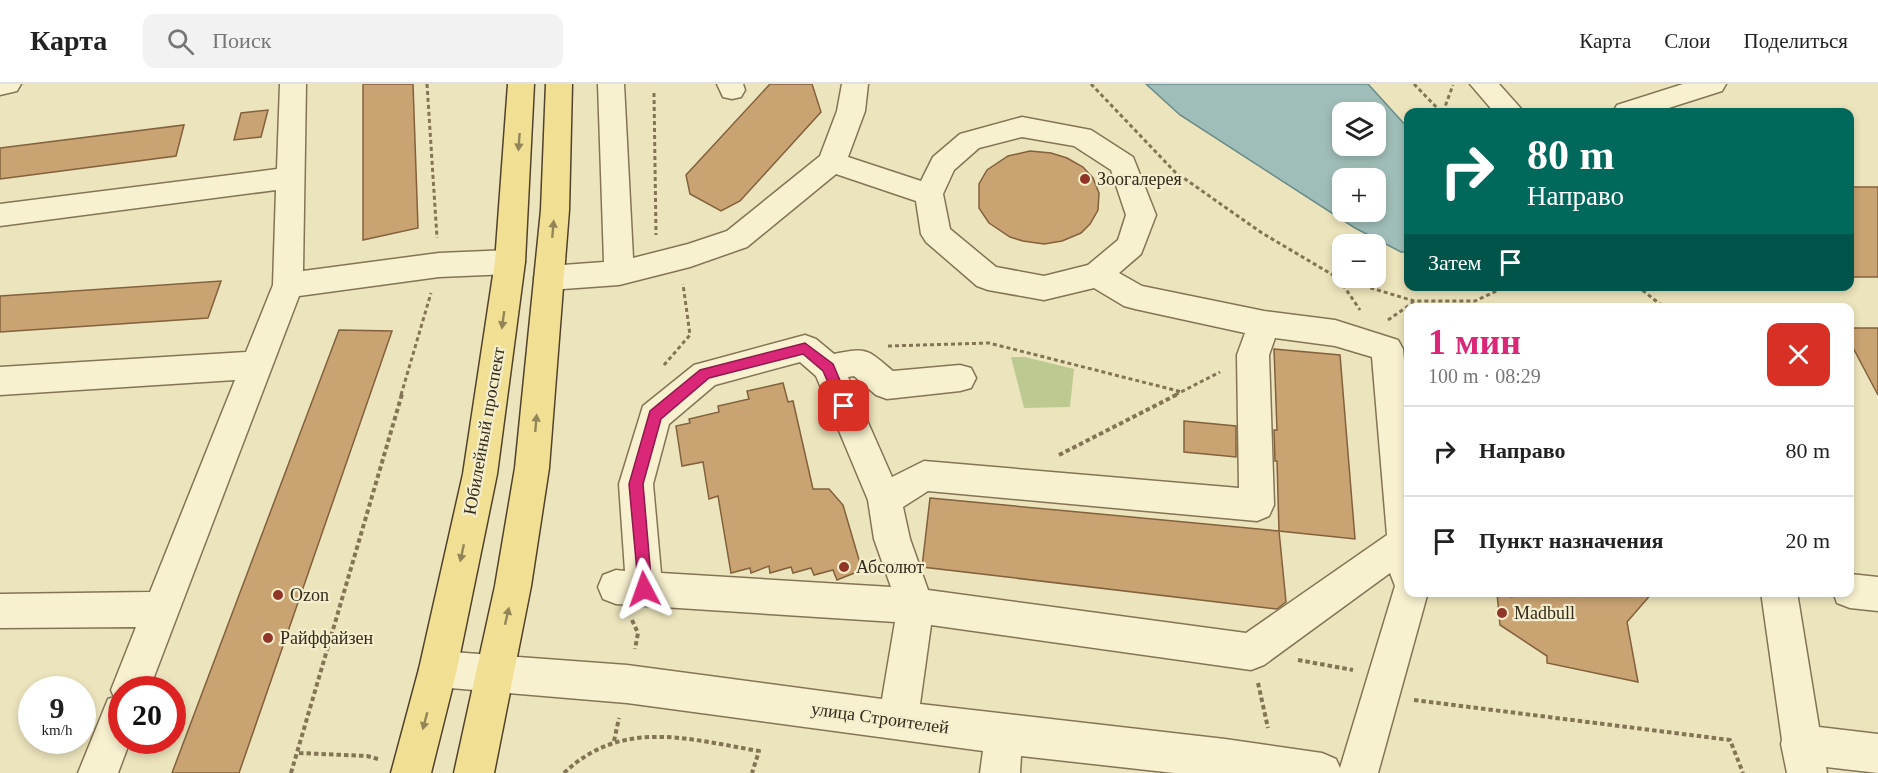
<!DOCTYPE html>
<html lang="ru">
<head>
<meta charset="utf-8">
<style>
  :root { --surface:#fff; --page:#f2f2f2; --text:#222; --muted:#767676; --line:#e0e0e0; --accent:#db2777 }
  body { margin:0; font-family:"Times New Roman",serif; background:var(--page); color:var(--text); height:100vh; display:flex; flex-direction:column; font-size:22px; white-space:nowrap }
  * { box-sizing:border-box; margin:0 }
  p { font-size:20px; color:var(--muted) }
  .icon { flex:none; width:33px; height:33px; fill:none; stroke:currentColor; stroke-width:2; stroke-linecap:round; stroke-linejoin:round }
  .map { position:relative; flex:1; overflow:hidden }
  .side { position:absolute; left:1404px; top:219px; width:450px; height:294px; display:flex; flex-direction:column; background:var(--surface); border-radius:12px; box-shadow:0 3px 9px #0003 }
  .side>* { flex:none }
  .hud { position:absolute; left:1404px; top:24px; width:450px; height:183px; border-radius:12px; box-shadow:0 3px 9px #0003; background:#00695c; color:#fff; overflow:hidden }
  .controls { position:absolute; left:1332px; top:18px; display:grid; gap:12px }
  .controls a { display:grid; place-items:center; width:54px; height:54px; border-radius:12px; background:var(--surface); box-shadow:0 3px 9px #0003; font-size:30px }
  .speed { position:absolute; left:18px; top:592px; display:flex; gap:12px; font-size:30px; font-weight:700; text-align:center }
  .speed>* { display:grid; place-content:center; width:78px; height:78px; border-radius:50%; background:var(--surface); box-shadow:0 3px 9px #0003; line-height:1 }
  .speed small { font-size:15px; font-weight:400 }
  .speed .limit { border:9px solid #d22; background:#fff; color:#111 }
  .pin { position:absolute; display:grid; place-items:center; width:51px; height:51px; color:#fff; margin:-26px; border-radius:12px; box-shadow:0 3px 9px #0006 }
  .me { position:absolute; width:66px; margin:-33px; rotate:356deg; stroke-linejoin:round; filter:drop-shadow(0 0 4px #0008) }
  .turn { display:flex; align-items:center; gap:21px; height:126px; padding:0 24px; font-size:27px }
  .turn .icon { width:78px; height:78px; stroke-width:2.5 }
  .turn b { display:block; font-size:42px; line-height:51px }
  .then { display:flex; align-items:center; height:57px; padding:0 24px; background:#0003; gap:12px; font-size:22px }
  .round { display:grid; place-items:center; flex:none; width:63px; height:63px; border-radius:12px; background:var(--page) }
  .headline { display:flex; align-items:center; justify-content:space-between; height:102px; padding:0 24px }
  h1 { font-size:36px; font-weight:600; line-height:45px; color:var(--accent) }
  ul { padding:0; list-style:none }
  li { display:flex; align-items:center; gap:18px; height:90px; padding:0 24px; border-top:2px solid var(--line) }
  li div { flex:1 }
  li b { display:block; font-size:22px }
  li em { font-style:normal }
  header { display:flex; align-items:center; gap:36px; box-sizing:border-box; height:84px; padding:0 30px; background:var(--surface); border-bottom:2px solid var(--line) }
  header strong { font-size:28px }
  nav { display:flex; gap:33px; margin-inline-start:auto; font-size:21px }
  .search { width:420px; height:54px; background:var(--page); display:flex; align-items:center; gap:15px; box-sizing:border-box; padding:0 21px; border-radius:12px; color:var(--muted); font-size:22px }
  .map>svg:first-child { display:block }
</style>
</head>
<body>
<header>
<strong>Карта</strong>
<div class="search"><svg class="icon" aria-label="search" viewBox="0 0 24 24"><circle cx="10" cy="10" r="6"/><path d="M15 15l6 6"/></svg>Поиск</div>
<nav><a>Карта</a><a>Слои</a><a>Поделиться</a></nav>
</header>
<div class="map">
<svg width="1878" height="689" viewBox="0 0 1878 689">
  <rect width="100%" height="100%" fill="#ece4bc"/>
  <path fill="#bcca91" d="M1011,273H1025L1074,285L1070,323L1024,324Z"/>
  <path fill="#a0beb9" stroke="#688b87" stroke-width="1.5" fill-rule="evenodd" d="M1146,0H1368L1408,44V168H1401L1355,144L1180,31ZM1342,28H1376V62H1342ZM1342,94H1376V128H1342Z"/>
  <path fill="#caa373" stroke="#82613d" stroke-width="1.5" d="M363,0H413L418,144L363,156Z
    M770,0H812L821,28L740,117L721,127L690,110L686,91Z
    M268,26L261,53L234,56L241,29Z
    M184,41L176,72L0,95V64Z
    M1030,67L1051,69L1067,74L1083,83L1093,94L1099,109L1098,126L1090,140L1081,149L1062,157L1044,160L1023,157L1010,153L989,139L979,124V100L987,86L1008,72Z
    M1850,103H1878V193H1850Z
    M221,197L208,234L0,248V212Z
    M1850,244H1878V311L1850,258Z
    M339,246L392,247L239,689H172Z
    M1274,265L1340,271L1355,455L1279,447L1277,377H1275L1274,346H1277Z
    M783,299L788,318L793,317L813,405H829L843,421L862,486L837,496L833,486L814,491L811,484L793,489L791,483L770,489L769,482L751,489L750,484L731,489L718,412L709,415L703,378L682,382L676,342L690,339L689,335L719,328L718,322L749,315L747,307Z
    M1184,337L1236,342V373L1184,368Z
    M930,414L1279,447L1286,518L1277,525L922,483Z
    M1515,508H1653L1627,538L1638,598L1547,579V572L1500,541L1497,509L1512,513Z"/>
  <g fill="none" stroke-linecap="round" stroke-linejoin="round">
    <g stroke="#847456" stroke-width="3">
      <path id="minor" d="M0,0H21L17,7L0,11Z
        M280,0H306L303,187L439,169L510,166L521,170L525,178L521,186L510,190L439,193L299,212L149,606H122V657H130L118,689H78L108,615L114,613L111,606L136,543L0,544V510L150,508L235,296L0,311V283L246,268L273,201L276,106L0,142V120L277,85Z
        M598,0H624L633,174L688,160L727,147L820,72L837,27L842,0H868L865,27L848,73L921,97L933,73L960,50L1022,33L1091,46L1133,73L1156,131L1141,170L1119,189L1142,202L1264,227L1335,236L1398,256L1403,265L1408,321V508H1428L1378,689H1174L1021,672L1020,689H980L983,667L627,619L438,603L425,598L419,585L425,572L438,567L627,581L882,615L895,538L616,520L603,515L598,503L603,491L616,486L625,487L619,400L643,322L694,281L805,251L816,255L834,270C867,263 867,265 893,287L960,281L971,284L976,294L971,304L960,307L887,315L876,311L854,292L848,293L892,393L924,377L1239,404L1237,271L1245,249L1135,225L1124,222L1094,204L1044,216L988,206L977,202L926,158L921,150L916,117L836,90L747,163L690,183L619,201L549,206L538,202L534,194L538,186L549,182L604,178ZM1022,53L1074,62L1111,86L1126,131L1118,156L1088,181L1044,192L996,183L950,145L943,110L954,86L979,64ZM1275,254L1335,262L1372,273L1387,451L1246,549L928,506L910,455L903,423L928,407L1257,437L1269,432L1274,421L1269,271ZM800,278L816,292L868,416L874,455L891,503L661,489L653,400L669,340L715,301ZM1390,489L1395,502L1340,684L1336,675L1322,669L1225,655L920,620L931,541L1251,586L1264,581Z
        M717,0H743L745,6L741,13L732,15L723,13Z
        M1470,0H1499L1524,28H1494Z
        M1683,0H1726L1722,7L1656,28H1613L1617,21Z
        M1850,490L1878,493V527L1850,524L1837,519L1833,508H1850Z
        M1761,508H1797L1819,643L1878,650V689L1826,683L1827,689H1787L1781,660L1782,656Z"/>
    </g>
    <g stroke="#51422b" stroke-width="3">
      <path id="major" d="M508,0H534L525,178L497,390L457,585L431,689H391L419,585L463,390L495,178Z
        M546,0H572L569,126L549,384L531,502L494,689H454L495,502L515,384L541,126Z"/>
    </g>
    <path stroke="#847456" stroke-width="3" stroke-dasharray="4 3" stroke-linecap="butt" d="M427,0L437,154
      M1091,0L1175,88L1262,149L1338,194L1414,217H1475L1507,202
      M1414,0L1441,28
      M654,9L656,151
      M1443,28L1453,1
      M1339,195L1360,226
      M1637,202L1665,224
      M1388,236L1414,218
      M888,262L989,259L1182,308
      M664,281L690,251L683,200
      M401,311L431,209
      M1175,311L1220,288"/>
    <path stroke="#847456" stroke-width="4" stroke-dasharray="4.5 3" stroke-linecap="butt" d="M1059,371L1178,310
      M632,536L638,549L635,565
      M1298,576L1353,586
      M1258,599L1268,644
      M1414,616L1730,656L1743,689
      M614,657L619,634
      M299,669L367,672L378,675
      M291,689L402,310
      M564,689C622,634 688,655 759,667L752,689"/>
    <use href="#minor" fill="#f8f1cf" fill-rule="evenodd"/>
    <use href="#major" fill="#f1e093" fill-rule="evenodd"/>
  </g>
  <defs><path id="oneway-solid" d="M-6-.8H1V-3.2L6.5 0L1 3.2V.8H-6Z" transform="scale(1.5)"/></defs>
  <g fill="#928557">
    <use href="#oneway-solid" transform="translate(519 58) rotate(94)"/>
    <use href="#oneway-solid" transform="translate(553 145) rotate(-85)"/>
    <use href="#oneway-solid" transform="translate(503 236) rotate(98)"/>
    <use href="#oneway-solid" transform="translate(536 339) rotate(-85)"/>
    <use href="#oneway-solid" transform="translate(462 469) rotate(102)"/>
    <use href="#oneway-solid" transform="translate(507 532) rotate(-77)"/>
    <use href="#oneway-solid" transform="translate(425 637) rotate(105)"/>
  </g>
  <path fill="#db2777" stroke="#8e194d" stroke-width="1.5" d="M805,259L833,280L851,322L849,326H840L823,287L803,270L709,294L661,335L643,400L652,505L649,510L644,512L639,510L629,400L650,327L700,286Z"/>
  <g fill="#913528" stroke="#f4eecc" stroke-width="2">
    <circle cx="1085" cy="95" r="6"/>
    <circle cx="844" cy="483" r="6"/>
    <circle cx="278" cy="511" r="6"/>
    <circle cx="1502" cy="529" r="6"/>
    <circle cx="268" cy="554" r="6"/>
  </g>
  <g text-anchor="middle" stroke-width="4.5" stroke-linejoin="round" paint-order="stroke">
    <g font-size="18" fill="#332a1b" stroke="#f4eecc" text-anchor="start">
      <text x="1097" y="101">Зоогалерея</text>
      <text x="856" y="489">Абсолют</text>
      <text x="290" y="517">Ozon</text>
      <text x="1514" y="535">Madbull</text>
      <text x="280" y="560">Райффайзен</text>
    </g>
    <g font-size="18" fill="#332a1b" stroke="#f4eecc">
      <text transform="translate(484 347) rotate(-80)" y="6">Юбилейный проспект</text>
      <text transform="translate(880 634) rotate(8)" y="6">улица Строителей</text>
    </g>
  </g>
</svg>
<div class="controls">
<a><svg class="icon" aria-label="layers" viewBox="0 0 24 24"><path d="M12 4l9 5-9 5-9-5zM3 14l9 5 9-5"/></svg></a>
<a>+</a>
<a>−</a>
</div>
<div class="speed"><div>9<small>km/h</small></div><div class="limit">20</div></div>
<div class="pin" style="left:844px;top:322px;background:#d93025"><svg class="icon" aria-label="arrive" viewBox="0 0 24 24"><path d="M6 21V4h12l-3 4 3 4H6"/></svg></div>
<svg class="me" style="left:644px;top:505px" viewBox="-20 -20 40 40"><path d="M0-17L14 15 0 8-14 15z" fill="#db2777" stroke="#fff" stroke-width="4"/></svg>
<div class="hud">
<div class="turn"><svg class="icon" aria-label="right" viewBox="0 0 24 24"><path d="M7 20v-9h11M14 6l5 5-5 5"/></svg><div><b>80 m</b>Направо</div></div>
<div class="then">Затем<svg class="icon" aria-label="arrive" viewBox="0 0 24 24"><path d="M6 21V4h12l-3 4 3 4H6"/></svg></div>
</div>
<section class="side">
<div class="headline"><div><h1>1 мин</h1><p>100 m · 08:29</p></div><a class="round" style="background:#d93025;color:#fff"><svg class="icon" aria-label="close" viewBox="0 0 24 24"><path d="M6 6l12 12M18 6L6 18"/></svg></a></div>
<ul>
<li><svg class="icon" aria-label="right" viewBox="0 0 24 24"><path d="M7 20v-9h11M14 6l5 5-5 5"/></svg><div><b>Направо</b></div><em>80 m</em></li>
<li><svg class="icon" aria-label="arrive" viewBox="0 0 24 24"><path d="M6 21V4h12l-3 4 3 4H6"/></svg><div><b>Пункт назначения</b></div><em>20 m</em></li>
</ul>
</section>
</div>
</body>
</html>
